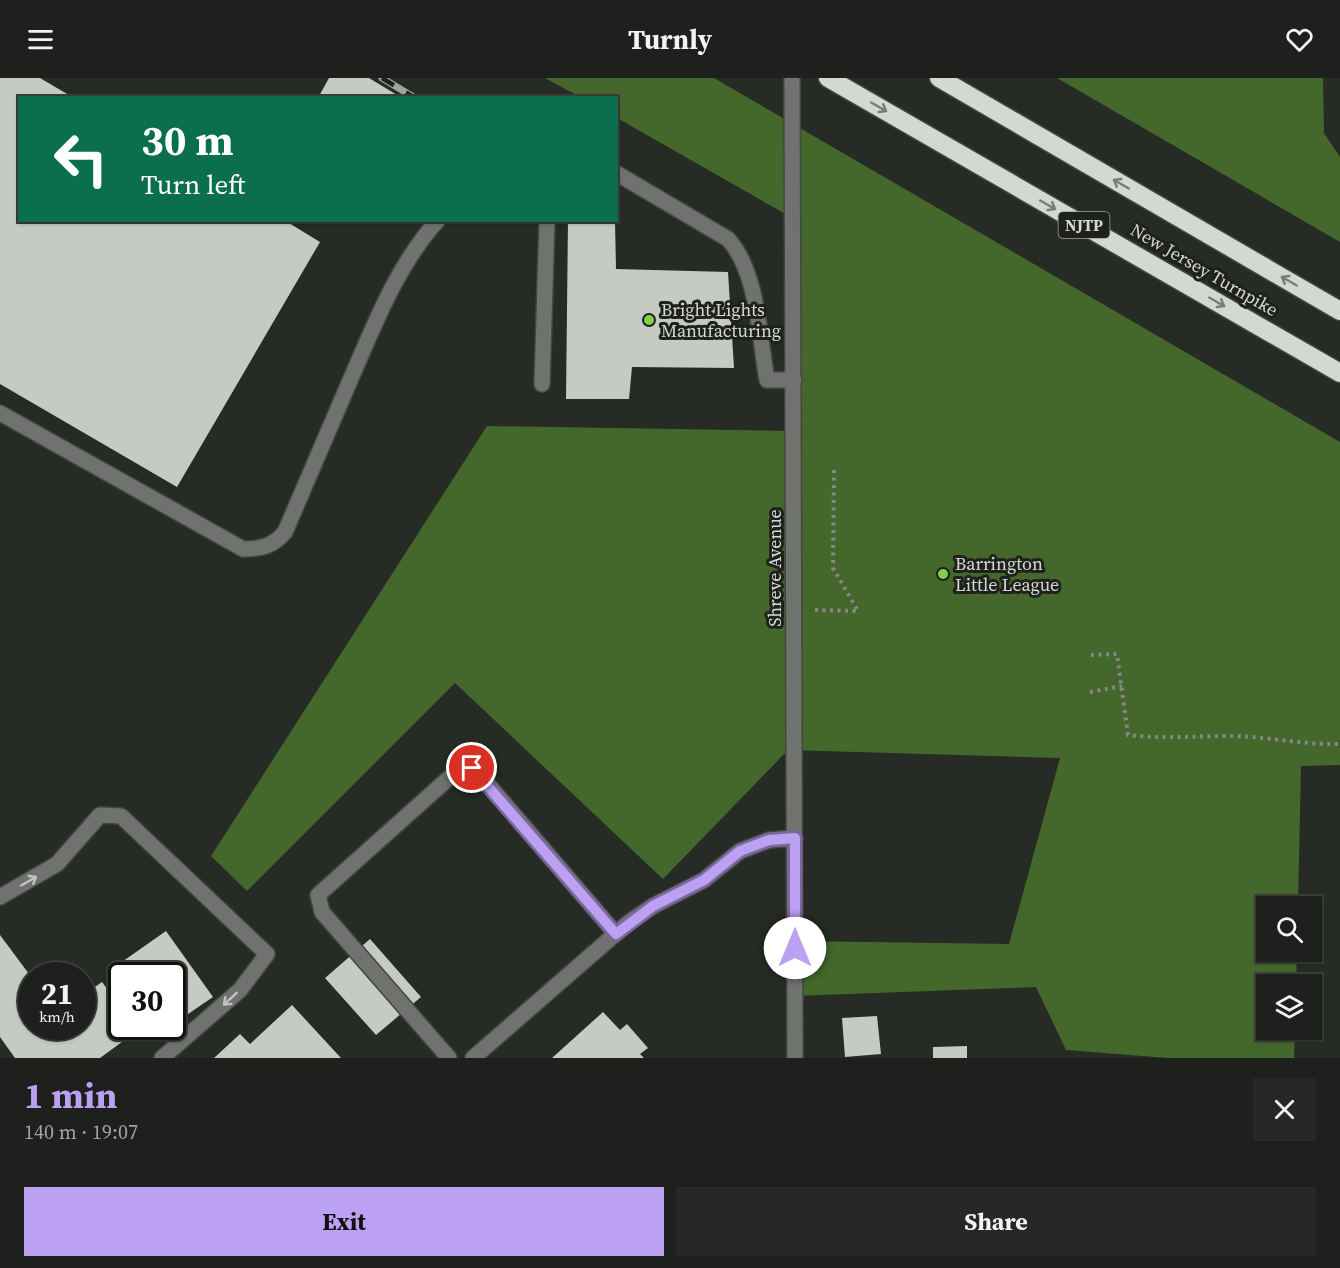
<!DOCTYPE html>
<html lang="en">
<head>
<meta charset="utf-8">
<style>
  :root { --surface:#1d201c; --page:#252825; --text:#f1f3f6; --muted:#a0a3a3; --line:#3b3e3b; --accent:#bca0f2 }
  body { margin:0; font-family:"Source Serif 4",serif; background:var(--page); color:var(--text); height:100vh; display:flex; flex-direction:column; font-size:22px; white-space:nowrap }
  * { box-sizing:border-box; margin:0 }
  p { font-size:20px; color:var(--muted) }
  .icon { flex:none; width:33px; height:33px; fill:none; stroke:currentColor; stroke-width:2; stroke-linecap:round; stroke-linejoin:round }
  .map { position:relative; height:980px; overflow:hidden }
  .side { display:flex; flex-direction:column; background:var(--surface); flex:1 }
  .side>* { flex:none }
  .hud { position:absolute; left:18px; top:18px; width:600px; height:126px; border-radius:0px; box-shadow:0 2px 4px #0004,0 0 0 2px var(--line); background:#0b6e4f; color:#fff; overflow:hidden }
  .buttons { position:absolute; left:1256px; top:818px; display:grid; gap:12px }
  .buttons a { display:grid; place-items:center; width:66px; height:66px; border-radius:0px; background:var(--surface); box-shadow:0 2px 4px #0004,0 0 0 2px var(--line); font-size:30px }
  .speed { position:absolute; left:18px; top:884px; display:flex; gap:12px; font-size:30px; font-weight:700; text-align:center }
  .speed>* { display:grid; place-content:center; width:78px; height:78px; border-radius:50%; background:var(--surface); box-shadow:0 2px 4px #0004,0 0 0 2px var(--line); line-height:1 }
  .speed small { font-size:15px; font-weight:400 }
  .speed .limit { border:3px solid #111; border-radius:9px; background:#fff; color:#111 }
  .pin { position:absolute; display:grid; place-items:center; width:51px; height:51px; color:#fff; margin:-26px; border:3px solid #fff; border-radius:50%; box-shadow:0 2px 6px #0007 }
  .me { position:absolute; width:66px; margin:-33px; rotate:0deg; stroke-linejoin:round; filter:drop-shadow(0 0 4px #0008) }
  .turn { display:flex; align-items:center; gap:21px; height:126px; padding:0 24px; font-size:27px }
  .turn .icon { width:78px; height:78px; stroke-width:2.5 }
  .turn b { display:block; font-size:42px; line-height:51px }
  .round { display:grid; place-items:center; flex:none; width:63px; height:63px; border-radius:0px; background:var(--page) }
  .overview { display:flex; align-items:center; justify-content:space-between; height:102px; padding:0 24px }
  h1 { font-size:36px; font-weight:700; line-height:45px; color:var(--accent) }
  .action { display:flex; gap:12px; margin-top:auto; padding:12px 24px }
  .action a { flex:1; height:69px; border-radius:0px; background:var(--accent); color:#111; font-size:24px; font-weight:700; line-height:69px; text-align:center }
  .action a+a { background:var(--page); color:var(--text) }
  header { display:flex; justify-content:space-between; align-items:center; height:78px; padding:0 24px; background:var(--surface); font-size:27px; font-weight:700 }
  .map>svg:first-child { display:block }
</style>
</head>
<body>
<header><svg class="icon" aria-label="menu" viewBox="0 0 24 24"><path d="M4 6h16M4 12h16M4 18h16"/></svg>Turnly<svg class="icon" aria-label="heart" viewBox="0 0 24 24"><path d="M12 20l-8-8c-3-5 5-10 8-4 3-6 11-1 8 4z"/></svg></header>
<div class="map">
<svg width="1340" height="980" viewBox="0 0 1340 980">
  <rect width="100%" height="100%" fill="#272b25"/>
  <path fill="#44672b" d="M545,0H714L1340,364V687L1301,688L1298,828H1266V873H1297L1296,906H1266V951H1295L1294,980H1168L1066,972L1036,909L795,918L796,863L1009,866L1060,680L788,672L663,801L455,605L247,813L211,778L487,348L793,353L796,142L617,40L616,20L580,19Z
    M1057,0H1323L1324,55L1340,79V164Z"/>
  <path fill="#c5cac2" d="M0,0H40L74,20H20V142H284L320,164L177,409L0,306Z
    M329,0H369L402,20H318Z
    M568,142L615,144L616,191L728,194L734,290L632,289L629,321H566Z
    M166,853L213,919L172,947V897H122V912L109,893Z
    M0,857L32,900V948H82V918L102,904L122,931V948H134L137,953L100,980H15L0,959Z
    M370,861L421,919L376,957L325,900Z
    M292,927L341,980H214L240,956L250,966Z
    M603,934L620,952L627,946L648,970L640,976L644,980H552Z
    M877,938L881,976L845,979L842,940Z
    M148,948H171L155,959Z
    M967,968V980H933V969Z"/>
  <g fill="none" stroke-linecap="round" stroke-linejoin="round">
    <g stroke="#434741" stroke-width="18">
      <path id="minor" d="M792,0L795,980
        M616,95L728,161C758,194 759,258 767,302H794
        M542,306L547,142
        M0,335L243,471C262,471 273,468 285,454C307,402 330,350 352,298C375,245 398,186 438,142
        M0,819L57,786L100,737L121,738L267,876L240,912L162,980
        M449,980L322,834L318,817L459,691L466,688L472,690L485,703L616,856
        M473,980L628,845L653,828L704,802L740,773L769,762L795,760"/>
    </g>
    <g stroke="#434741" stroke-width="21">
      <path id="highway" d="M828,0L1340,295
        M939,0L1340,233"/>
    </g>
    <path stroke="#858984" stroke-width="4" stroke-dasharray="3 4.5" stroke-linecap="butt" d="M834,392L833,490L858,533
      M815,532L857,533
      M1091,577L1117,576L1128,657C1163,661 1195,658 1230,658C1266,658 1301,667 1340,666
      M1090,614L1122,608"/>
    <use href="#minor" stroke="#70726f" stroke-width="15"/>
    <use href="#highway" stroke="#d3d8d0" stroke-width="18"/>
    <g stroke="#a1a4a0" stroke-width="7">
      <path id="rail" d="M382,0L415,20"/>
    </g>
    <use href="#rail" stroke="#1e211c" stroke-width="4.5" stroke-dasharray="14" stroke-linecap="butt"/>
  </g>
  <defs><path id="oneway-shaft" d="M-6 0H5M1.5-3L5.5 0L1.5 3" fill="none" stroke-width="1.6" stroke-linecap="round" stroke-linejoin="round" transform="scale(1.5)"/></defs>
  <g stroke="#787c76">
    <use href="#oneway-shaft" transform="translate(879 29) rotate(30)"/>
    <use href="#oneway-shaft" transform="translate(1121 106) rotate(-150)"/>
    <use href="#oneway-shaft" transform="translate(1048 127) rotate(30)"/>
    <use href="#oneway-shaft" transform="translate(1289 203) rotate(-150)"/>
    <use href="#oneway-shaft" transform="translate(1217 224) rotate(30)"/>
  </g>
  <g stroke="#c1c4c0">
    <use href="#oneway-shaft" transform="translate(29 803) rotate(-30)"/>
    <use href="#oneway-shaft" transform="translate(230 921) rotate(138)"/>
  </g>
  <g fill="none" stroke-linecap="round" stroke-linejoin="round">
    <g stroke="#7a689d" stroke-width="15">
      <path id="route" d="M472,690L616,856L653,828L704,802L740,773L769,762L795,760V870"/>
    </g>
    <use href="#route" stroke="#bca0f2" stroke-width="10"/>
  </g>
  <g fill="#86cf4c" stroke="#1e211c" stroke-width="2">
    <circle cx="649" cy="242" r="6"/>
    <circle cx="943" cy="496" r="6"/>
  </g>
  <g text-anchor="middle" stroke-width="6" stroke-linejoin="round" paint-order="stroke">
    <rect fill="#1e211c" stroke="#9ea19d" stroke-width="1.5" x="1058.5" y="134" width="51" height="26" rx="4.5"/>
    <g font-size="16" font-weight="bold" fill="#d5d8d4">
      <text x="1084" y="153">NJTP</text>
    </g>
    <g font-size="18" fill="#d5d8d4" stroke="#1e211c">
      <text transform="translate(1204 192) rotate(30)" y="6">New Jersey Turnpike</text>
      <text transform="translate(775 490) rotate(-90)" y="6">Shreve Avenue</text>
    </g>
    <g font-size="18" fill="#d5d8d4" stroke="#1e211c" text-anchor="start">
      <text x="661" y="238">Bright Lights<tspan x="661" dy="21">Manufacturing</tspan></text>
      <text x="955" y="492">Barrington<tspan x="955" dy="21">Little League</tspan></text>
    </g>
  </g>
</svg>
<div class="buttons">
<a><svg class="icon" aria-label="search" viewBox="0 0 24 24"><circle cx="10" cy="10" r="6"/><path d="M15 15l6 6"/></svg></a>
<a><svg class="icon" aria-label="layers" viewBox="0 0 24 24"><path d="M12 4l9 5-9 5-9-5zM3 14l9 5 9-5"/></svg></a>
</div>
<div class="speed"><div>21<small>km/h</small></div><div class="limit">30</div></div>
<div class="pin" style="left:472px;top:690px;background:#d93025"><svg class="icon" aria-label="arrive" viewBox="0 0 24 24"><path d="M6 21V4h12l-3 4 3 4H6"/></svg></div>
<svg class="me" style="left:795px;top:870px" viewBox="-20 -20 40 40"><circle r="19" fill="#fff"/><path d="M0-13L10 11 0 6-10 11z" fill="#bca0f2"/></svg>
<div class="hud">
<div class="turn"><svg class="icon" aria-label="left" viewBox="0 0 24 24"><path d="M17 20v-9H6M10 6l-5 5 5 5"/></svg><div><b>30 m</b>Turn left</div></div>
</div>
</div>
<section class="side">
<div class="overview"><div><h1>1 min</h1><p>140 m · 19:07</p></div><a class="round"><svg class="icon" aria-label="close" viewBox="0 0 24 24"><path d="M6 6l12 12M18 6L6 18"/></svg></a></div>
<div class="action"><a>Exit</a><a>Share</a></div>
</section>
</body>
</html>
